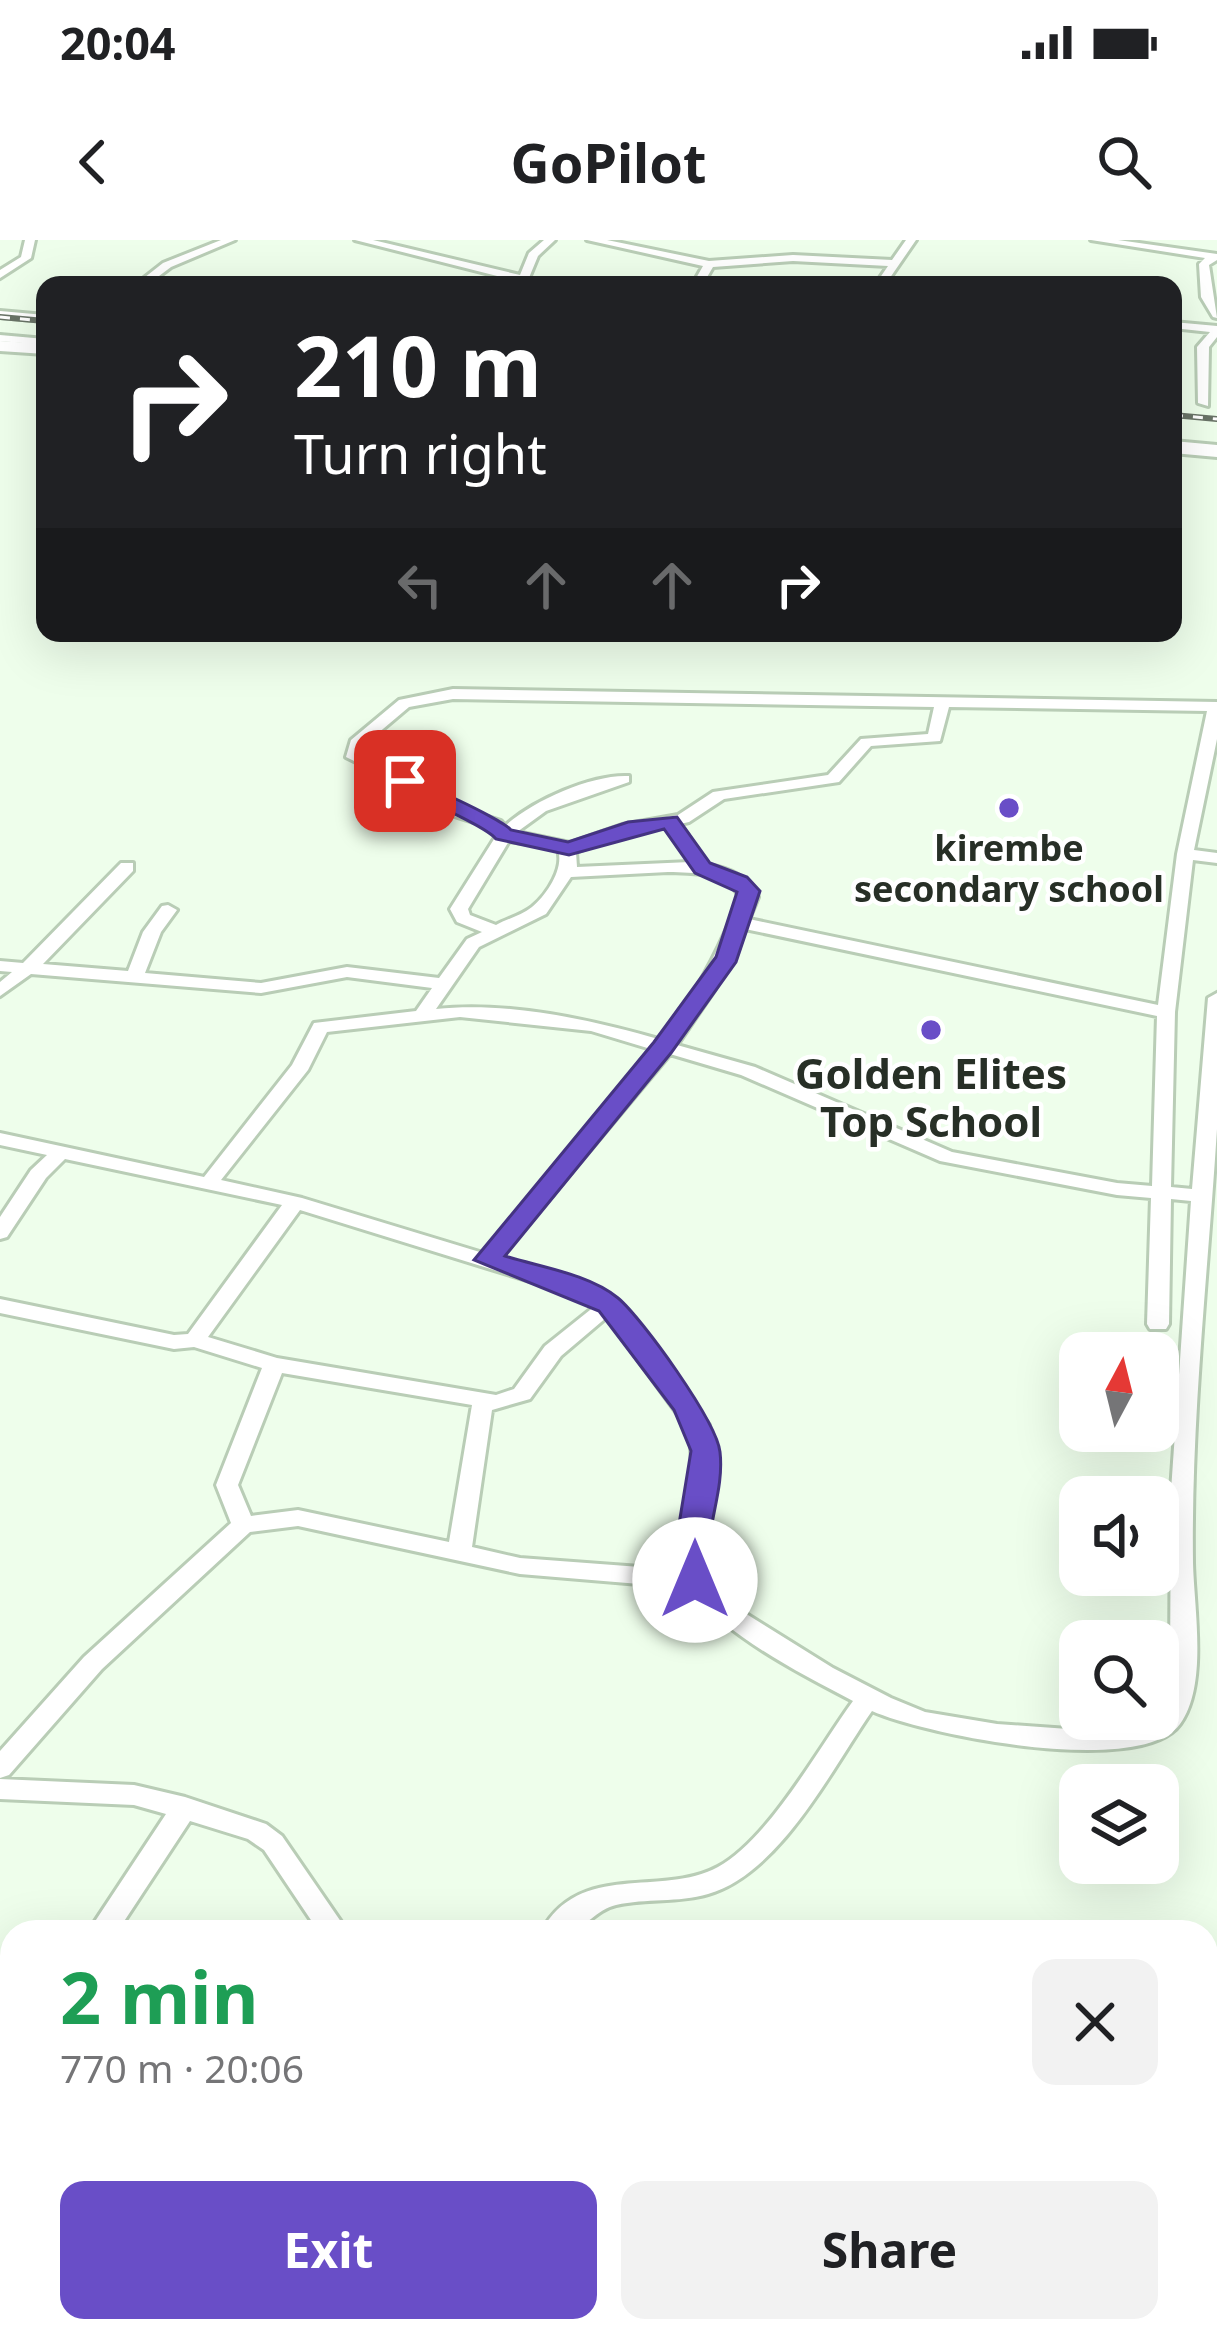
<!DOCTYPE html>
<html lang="en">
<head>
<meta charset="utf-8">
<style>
  :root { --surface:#fff; --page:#f2f2f2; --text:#202124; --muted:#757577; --accent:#694ec7 }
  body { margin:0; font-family:"Noto Sans",sans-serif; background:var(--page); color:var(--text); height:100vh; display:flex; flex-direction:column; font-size:45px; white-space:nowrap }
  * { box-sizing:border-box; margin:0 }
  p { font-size:39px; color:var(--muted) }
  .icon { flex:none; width:66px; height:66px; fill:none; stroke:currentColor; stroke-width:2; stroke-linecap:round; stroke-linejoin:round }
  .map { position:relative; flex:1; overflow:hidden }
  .details { position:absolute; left:0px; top:1680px; width:1218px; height:423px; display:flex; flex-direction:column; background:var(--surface); border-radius:36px 36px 0 0; box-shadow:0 12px 48px #0002 }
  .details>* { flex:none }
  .hud { position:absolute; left:36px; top:36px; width:1146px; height:366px; border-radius:24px; box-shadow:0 12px 48px #0002; background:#202124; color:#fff; overflow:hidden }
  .needle { width:78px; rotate:7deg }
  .buttons { position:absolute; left:1059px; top:1092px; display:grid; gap:24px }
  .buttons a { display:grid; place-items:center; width:120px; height:120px; border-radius:24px; background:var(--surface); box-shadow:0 12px 48px #0002; font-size:60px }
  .pin { position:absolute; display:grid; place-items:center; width:102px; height:102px; color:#fff; margin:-51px; border-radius:24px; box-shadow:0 6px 18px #0006 }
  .me { position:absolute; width:132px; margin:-66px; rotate:0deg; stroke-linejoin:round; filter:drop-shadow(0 0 9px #0008) }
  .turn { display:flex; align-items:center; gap:42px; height:252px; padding:0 60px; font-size:54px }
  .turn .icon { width:156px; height:156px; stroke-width:2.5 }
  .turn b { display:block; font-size:84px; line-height:102px }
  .lanes { display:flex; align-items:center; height:114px; padding:0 60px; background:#0003; justify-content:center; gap:60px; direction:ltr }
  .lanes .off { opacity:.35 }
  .round { display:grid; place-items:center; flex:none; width:126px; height:126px; border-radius:24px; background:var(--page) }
  .summary { display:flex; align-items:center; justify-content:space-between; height:204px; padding:0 60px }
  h1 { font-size:72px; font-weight:700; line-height:90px; color:#1e9e55 }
  .button { display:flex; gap:24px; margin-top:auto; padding:24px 60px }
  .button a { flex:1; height:138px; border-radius:24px; background:var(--accent); color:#fff; font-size:48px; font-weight:700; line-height:138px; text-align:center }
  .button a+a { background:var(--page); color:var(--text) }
  .status { display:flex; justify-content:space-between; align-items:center; height:84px; padding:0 60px; background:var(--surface); direction:ltr }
  .status svg { height:33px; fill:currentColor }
  header { display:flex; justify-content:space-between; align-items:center; height:156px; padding:0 60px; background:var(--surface); font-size:54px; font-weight:700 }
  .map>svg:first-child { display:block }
</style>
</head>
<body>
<div class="status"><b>20:04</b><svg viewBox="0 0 49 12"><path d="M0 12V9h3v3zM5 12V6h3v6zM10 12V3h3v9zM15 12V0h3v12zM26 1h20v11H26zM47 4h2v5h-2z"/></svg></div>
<header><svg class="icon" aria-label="back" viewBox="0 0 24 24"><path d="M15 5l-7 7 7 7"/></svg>GoPilot<svg class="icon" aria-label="search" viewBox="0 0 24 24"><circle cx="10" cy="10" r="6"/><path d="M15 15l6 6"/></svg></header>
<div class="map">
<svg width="1217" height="2101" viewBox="0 0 1217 2101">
  <rect width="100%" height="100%" fill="#eefeeb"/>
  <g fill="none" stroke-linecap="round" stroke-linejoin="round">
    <path fill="#acb8a9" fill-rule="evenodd" d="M1217,1721V1774L1206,1777V1724Z
      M152,2091H249L244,2101H148Z"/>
    <g stroke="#b9cdb6" stroke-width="6">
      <path id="minor" d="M25,0H35L31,18L0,38V30L21,17Z
        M221,0H235L171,27L147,45H135L163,23Z
        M355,0H373L520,35L529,13L544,0H555L538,16L526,45H516L517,41Z
        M587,0H607L709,21L793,15L892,20L906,0H916L885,45H875L888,26L793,21L713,27L703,44L685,45L695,40L703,26Z
        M1091,0H1118L1217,14V20L1209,25L1217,78L1213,77L1201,57L1199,24L1205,18Z
        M0,71L45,75V81L0,77Z
        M1173,82L1217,86V97L1209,107L1208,166L1198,163L1197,107L1210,92L1173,88Z
        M0,95L45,99V105L0,101Z
        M453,449L1217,462V499L1194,610L1217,613V623L1193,620L1175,772L1171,947L1192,949L1208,758L1217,753C1217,798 1217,844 1217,889C1208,1032 1191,1178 1193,1323C1194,1369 1208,1445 1180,1484C1141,1538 926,1495 872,1471C831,1530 780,1633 708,1654C678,1663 646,1658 616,1665C597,1669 584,1689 569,1692C561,1694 550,1692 541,1692C580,1620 661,1658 718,1627C769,1599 818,1509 853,1461C795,1431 730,1397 687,1348L520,1334L298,1286L250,1292L102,1429L9,1535L0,1538V1511L84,1417L231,1283L216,1245L262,1128L194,1107L174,1109L0,1073V1059L174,1095L188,1094L282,965L65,919L46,938L7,997L0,999V977L31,930L47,915L0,905V893L204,937L292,825L314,783L416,771L432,748L347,737L261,753L31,734L0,756V742L12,732L0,731V721L23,723L121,623H133V631L43,724L128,731L143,692L162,666L168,665L177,670L161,692L145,733L261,743L347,727L439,738L467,699L482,692L457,682L450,669L496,596L489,587L448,574L429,558L346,517L351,500L399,460ZM453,459L934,467L928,494L861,499L828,535L713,552L678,575L622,585L570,603L517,592L546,571L629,542V536C592,534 532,561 505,586L501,581L460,568L441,552L362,515L364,505L409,467ZM949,467L1207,471L1177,614L1158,765L749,679L758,657C745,636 732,629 708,625L680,584L689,582L724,559L839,542L871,506L940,501ZM665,587L690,622L577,627L576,612L631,592ZM509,601L557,608C566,626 547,655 532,667C522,675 507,679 496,685L470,675L468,669ZM668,632C695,633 725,631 740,657C720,709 695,756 662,800C592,780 508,761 436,769L479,707L546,674L571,637ZM745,689L1157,776L1152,946L1117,943L952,912L755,827L677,805L715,749ZM460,777L591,791L654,810L483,1013L302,958L221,940L308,830L327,792ZM670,814L741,835L940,921L1117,955L1151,958L1147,1084L1150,1089H1166L1169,1084L1171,959L1191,961L1171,1251L1170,1429L1158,1479L1120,1489L1082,1490L997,1484L925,1472L891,1458L833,1428L740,1370L706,1338L702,1322L704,1284L715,1222L709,1185L616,1060L592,1046L500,1018ZM300,970L578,1056L595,1066L545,1106L514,1149L496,1155L277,1118L208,1097ZM607,1077L690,1191L692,1222L679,1300L680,1330L520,1318L472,1307L492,1170L530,1159L561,1116ZM282,1133L472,1165L449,1302L298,1270L251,1276L238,1245Z
        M0,1539L134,1545L185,1557L266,1584L282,1596L348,1692H319L264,1610L248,1599L190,1581L117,1692H88L166,1574L134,1565L0,1559Z"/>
    </g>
    <g stroke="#b9cdb6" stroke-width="6">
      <path id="highway" d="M0,101L45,104V114L0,111Z
        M1173,201L1217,205V217L1173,213Z"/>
    </g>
    <use href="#minor" fill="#fff" fill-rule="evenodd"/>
    <use href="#highway" fill="#fff" fill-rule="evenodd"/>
    <g stroke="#697367" stroke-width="6">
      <path id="rail" d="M0,77L45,81
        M1173,175L1217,179"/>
    </g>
    <use href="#rail" stroke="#fff" stroke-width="3" stroke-dasharray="10" stroke-linecap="butt"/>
  </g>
  <path fill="#694ec7" stroke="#443381" stroke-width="3" d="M397,537C410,535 503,580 511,590L568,602L628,582L677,577L710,623L747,637L760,651L736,722L671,813L505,1016C540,1027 589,1034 618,1058C642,1078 717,1182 720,1212C725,1255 701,1296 710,1340L706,1348H684L674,1315L691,1211L674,1170L599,1071L474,1020L654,802L716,717L737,652L695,633L664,589L569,615L496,599C486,586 419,558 397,546Z"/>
  <g fill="#694ec7" stroke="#fff" stroke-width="4.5">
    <circle cx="1009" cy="568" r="12"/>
    <circle cx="931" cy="790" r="12"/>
  </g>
  <g text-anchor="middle" stroke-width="9" stroke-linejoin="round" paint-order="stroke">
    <g font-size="36" font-weight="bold" fill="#272f26" stroke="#fff">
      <text x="1009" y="621">kirembe<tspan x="1009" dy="41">secondary school</tspan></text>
    </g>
    <g font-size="42" font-weight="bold" fill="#272f26" stroke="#fff">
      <text x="931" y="849">Golden Elites<tspan x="931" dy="48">Top School</tspan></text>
    </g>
  </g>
</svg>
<div class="buttons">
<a><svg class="needle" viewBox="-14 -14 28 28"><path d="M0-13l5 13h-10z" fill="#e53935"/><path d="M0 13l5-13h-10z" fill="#757577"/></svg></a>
<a><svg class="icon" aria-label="sound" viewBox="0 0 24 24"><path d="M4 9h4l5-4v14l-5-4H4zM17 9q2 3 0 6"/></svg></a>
<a><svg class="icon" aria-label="search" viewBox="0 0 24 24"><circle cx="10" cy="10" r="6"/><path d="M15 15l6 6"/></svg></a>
<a><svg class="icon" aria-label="layers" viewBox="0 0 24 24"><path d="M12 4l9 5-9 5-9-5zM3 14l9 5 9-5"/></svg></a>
</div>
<div class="pin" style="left:405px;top:541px;background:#d93025"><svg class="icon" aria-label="arrive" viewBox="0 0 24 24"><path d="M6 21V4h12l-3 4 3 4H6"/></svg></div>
<svg class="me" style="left:695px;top:1340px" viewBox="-20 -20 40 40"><circle r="19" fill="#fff"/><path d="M0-13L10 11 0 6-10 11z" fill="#694ec7"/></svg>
<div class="hud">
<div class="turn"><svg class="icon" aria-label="right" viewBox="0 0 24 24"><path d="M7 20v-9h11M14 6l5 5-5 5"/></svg><div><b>210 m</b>Turn right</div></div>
<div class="lanes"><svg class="icon off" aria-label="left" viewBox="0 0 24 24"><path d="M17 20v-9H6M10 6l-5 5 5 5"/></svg><svg class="icon off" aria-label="ahead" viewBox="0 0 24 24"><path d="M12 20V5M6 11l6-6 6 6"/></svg><svg class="icon off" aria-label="ahead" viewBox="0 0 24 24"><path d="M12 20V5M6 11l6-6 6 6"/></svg><svg class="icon" aria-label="right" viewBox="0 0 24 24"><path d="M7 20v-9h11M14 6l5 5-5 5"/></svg></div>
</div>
<section class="details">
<div class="summary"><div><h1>2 min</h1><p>770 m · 20:06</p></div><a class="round"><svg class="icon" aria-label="close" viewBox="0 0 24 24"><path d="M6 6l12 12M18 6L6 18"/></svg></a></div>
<div class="button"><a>Exit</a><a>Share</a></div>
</section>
</div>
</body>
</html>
